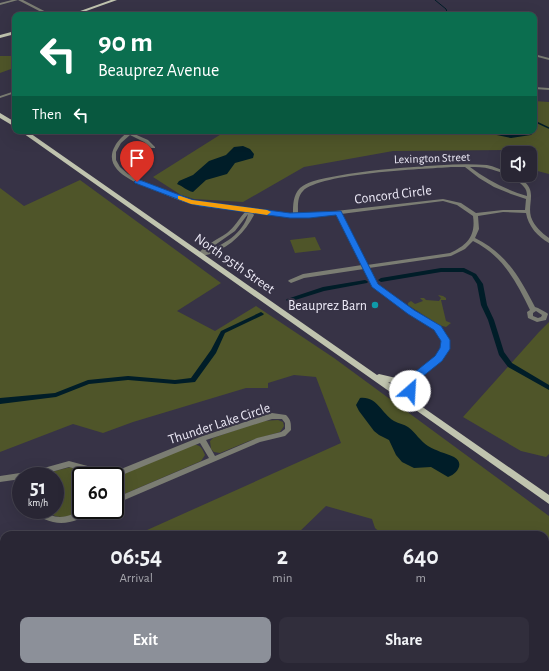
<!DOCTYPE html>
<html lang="en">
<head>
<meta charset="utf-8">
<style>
  :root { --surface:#292634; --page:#312e3c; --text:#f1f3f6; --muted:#a5a5ac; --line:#45434f; --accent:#8c9099 }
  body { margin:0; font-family:"Alegreya Sans",sans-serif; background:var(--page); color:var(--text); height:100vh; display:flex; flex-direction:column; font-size:15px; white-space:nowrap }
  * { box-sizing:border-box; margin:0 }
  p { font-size:13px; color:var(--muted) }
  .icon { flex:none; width:22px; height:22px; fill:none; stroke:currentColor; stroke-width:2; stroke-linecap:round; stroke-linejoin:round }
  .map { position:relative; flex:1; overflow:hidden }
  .drawer { position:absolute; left:0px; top:531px; width:549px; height:140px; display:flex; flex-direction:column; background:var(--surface); border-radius:12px 12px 0 0; box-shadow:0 4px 16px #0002,0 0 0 1px var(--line) }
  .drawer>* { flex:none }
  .guide { position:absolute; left:12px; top:12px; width:525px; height:122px; border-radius:8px; box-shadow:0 4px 16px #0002,0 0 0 1px var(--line); background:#0b6e4f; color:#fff; overflow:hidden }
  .tools { position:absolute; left:501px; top:146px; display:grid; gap:8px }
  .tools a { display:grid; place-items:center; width:36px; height:36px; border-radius:8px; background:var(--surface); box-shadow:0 4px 16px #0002,0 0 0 1px var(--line); font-size:20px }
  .speed { position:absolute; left:12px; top:467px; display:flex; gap:8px; font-size:20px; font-weight:700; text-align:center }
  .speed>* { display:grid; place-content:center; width:52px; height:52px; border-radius:50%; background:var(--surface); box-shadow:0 4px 16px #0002,0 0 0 1px var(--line); line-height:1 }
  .speed small { font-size:10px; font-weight:400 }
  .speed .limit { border:2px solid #111; border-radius:6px; background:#fff; color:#111 }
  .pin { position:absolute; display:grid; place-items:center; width:34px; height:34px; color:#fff; margin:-41px -17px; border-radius:50% 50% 50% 0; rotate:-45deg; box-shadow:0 0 4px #0007 }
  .pin .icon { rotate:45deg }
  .me { position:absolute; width:44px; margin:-22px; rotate:26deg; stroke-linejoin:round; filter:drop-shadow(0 0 3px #0008) }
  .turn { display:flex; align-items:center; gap:14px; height:84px; padding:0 20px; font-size:18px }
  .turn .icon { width:52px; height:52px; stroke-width:2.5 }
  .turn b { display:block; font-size:28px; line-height:34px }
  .then { display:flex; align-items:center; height:38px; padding:0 20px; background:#0003; gap:8px; font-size:15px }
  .eta { display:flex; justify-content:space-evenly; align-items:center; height:68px; text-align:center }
  .eta b { font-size:24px; font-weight:700; line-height:28px }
  .cta { display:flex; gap:8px; margin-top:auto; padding:8px 20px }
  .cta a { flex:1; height:46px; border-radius:8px; background:var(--accent); color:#fff; font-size:16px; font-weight:700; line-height:46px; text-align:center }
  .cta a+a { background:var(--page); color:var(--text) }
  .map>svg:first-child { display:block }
</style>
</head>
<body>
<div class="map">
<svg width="549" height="671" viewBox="0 0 549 671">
  <rect width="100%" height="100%" fill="#373346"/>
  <path fill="#4f5529" d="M15,56V71L11,69L0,73V56Z
    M534,101L549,102V174L530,169V153H511L508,150L393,151L304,167L243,202L194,199L181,195L153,177L226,131H534Z
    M80,180L221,283L177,311L215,331L256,306L334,358L549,516V671H355L356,667H545V535H383L375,528L372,519L326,506L296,535H136L341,443L316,377L294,375L268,383V388H246L133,422L103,433L73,424L0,452V188L24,206Z
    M315,237L321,250L295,253L290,240Z
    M438,295L443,296L446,298V300H441L446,321L451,323L446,327L439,325L408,305V303L411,301L415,304L423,301L420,298H424L426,300L439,301L441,298Z
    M549,322V454L546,457L521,451L463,417L539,332Z
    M278,420L283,422L284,426L280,432L249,441L220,453L214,452L211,449L210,441L213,438L262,421Z
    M192,445C200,444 202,448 205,455L201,461L122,495L115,494L116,476Z
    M71,467L97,474L99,476H81V510H88C76,515 60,521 49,513V510H55V476H47L55,471Z
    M0,602L1,615L4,616V667H162L158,671H0Z"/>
  <path fill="#001d28" d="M442,131H533V133L531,135L511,138L487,133L461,134L448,133Z
    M243,146L250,149L254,154L253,158L235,163L227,174L206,180L193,192C187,191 183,186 177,184L179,181L193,175L209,161L226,155L234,147Z
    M360,398C377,396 381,413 394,421C399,424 404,424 408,427C416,433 420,441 428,446C436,451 445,453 454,457C465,463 457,474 448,477L431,467L414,468L402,462L396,455L389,440L379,435L374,431L359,411L356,405Z"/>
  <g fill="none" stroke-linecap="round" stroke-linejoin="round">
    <path stroke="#001d28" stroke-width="1" d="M435,0L446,9L448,15"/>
    <path stroke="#001d28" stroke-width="1.5" d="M534,121L549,128"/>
    <path fill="#001d28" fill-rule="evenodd" d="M441,268H464L476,274L483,284L487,305L494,320L504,352L512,363L549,385V390L508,367L499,355L488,320L481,305L477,284L472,276L463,272H441L381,282L378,280L381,278Z
      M365,280L367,281L368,282L367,283L324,291L289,302L286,300L287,299L323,287Z
      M261,312L264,314L263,315L225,333L216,353L195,382L175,384L128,380L89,384L56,397L0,404V398L55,393L88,380L128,376L175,380L191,378L211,350L221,331Z"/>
    <path fill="#7b7d73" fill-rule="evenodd" d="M12,0H18L0,5V3Z
      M18,0H23L52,15H47Z
      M411,11L418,15H414L411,13L407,15H403L406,12Z
      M77,12L79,13L78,14L63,15Z
      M534,54L549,58V60L534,56Z
      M534,87L549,88V90L534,89Z
      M15,91V93L0,98V96Z
      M129,131H134L132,133L148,140L155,147V148H151L144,142L130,135L121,143L116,152V160L120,167L128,174L138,179L191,201L281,213L293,214C293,205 293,195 300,188C307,182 317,180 326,178C355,172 384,169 414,167C438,165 463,163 487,165C494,166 501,170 508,172V175C514,175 518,177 522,180C538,191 527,203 531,217C534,226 542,233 549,238V243C538,237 528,226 526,213L503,212L478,216L479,229L475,238C506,253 520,278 535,307L538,308L547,313L548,314L546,320L537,322L528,318L527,312L530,310C516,281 503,256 473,241L465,249L451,256L369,268L377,284L413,311L439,327L449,340L448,349L441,360L415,381H411L410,379L411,377L437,356L442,349L443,340L435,329L409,313L373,286L364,269L304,278L291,283L288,281L289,280L303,274L362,265L336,214L309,218H296L252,212L254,215C245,232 231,246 213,253C208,255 203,256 198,256L197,255L198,254C206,244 217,240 227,233C235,227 239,218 246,211C228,208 208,208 191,204C180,201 169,196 159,192C142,185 100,172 115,146C118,140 124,135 129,131ZM451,167H465L479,178L494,187L511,194L526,199L525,210H503L476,213L461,203L443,199L309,214H298C298,206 297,197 303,191C320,173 424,169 451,167ZM470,167C476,167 484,167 490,169C499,171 518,179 524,187C526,189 527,192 527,196C506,190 487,180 470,167ZM443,201L457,205L473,216C476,236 467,245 450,253L367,265L341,214ZM248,214C244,233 222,246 205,252L235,231ZM536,311L542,315L541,317L538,318L533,316V313Z
      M272,413L286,415C291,420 291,423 291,430L285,436L260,442L115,504V498L209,458L200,443L122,475L102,476L69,467L37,476H21V479L0,482V476L33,471L69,461L106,471L121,469L200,437ZM272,419H282L285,423V429L281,432L257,438L215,456L206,440Z
      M41,510H49L50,515C63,520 72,514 84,510C88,509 93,510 97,510L96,512C77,520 64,528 44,519Z
      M285,667H294L293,671H284Z"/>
    <path fill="#c0c4af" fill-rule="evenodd" d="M111,0H117L75,15H69Z
      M15,31V34L0,38V35Z
      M0,113L15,122V127L0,118Z
      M20,131H27L377,375L379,374L396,378L413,376L416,377L417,379C412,390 417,396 421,406L549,495V504ZM388,382L396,384L407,383L406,389L407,396Z"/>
  </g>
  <path fill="#1a73e8" stroke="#114b97" d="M137,179L193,200L200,201L290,213L341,211L378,284L414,310L441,326L450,340V349L442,361L417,381L414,394H407L405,386L410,376L435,356L440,348L441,341L434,330L408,314L372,287L336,215L309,218H290L200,206L188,203L135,183L134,182Z"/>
  <path fill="#f59e0b" d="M178,196H180L192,200L267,210L271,212L267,215L191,204L178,199Z"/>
  <circle fill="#0f9aa8" stroke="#373346" stroke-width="1.5" cx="375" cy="305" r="4"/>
  <g text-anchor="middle" stroke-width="4" stroke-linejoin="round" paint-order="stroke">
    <g font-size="12" fill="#ece9f6" stroke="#373346">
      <text transform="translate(432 158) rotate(-2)" y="4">Lexington Street</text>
    </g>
    <g font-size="14" fill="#ece9f6" stroke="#373346">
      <text transform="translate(393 194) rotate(-7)" y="5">Concord Circle</text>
      <text transform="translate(235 263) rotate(35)" y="5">North 95th Street</text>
      <text transform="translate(219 423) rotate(-18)" y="5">Thunder Lake Circle</text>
    </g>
    <g font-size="14" fill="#ece9f6" stroke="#373346" text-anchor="end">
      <text x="367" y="310">Beauprez Barn</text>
    </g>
  </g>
</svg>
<div class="tools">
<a><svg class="icon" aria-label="sound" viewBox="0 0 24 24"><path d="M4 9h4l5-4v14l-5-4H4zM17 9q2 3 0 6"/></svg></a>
</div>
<div class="speed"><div>51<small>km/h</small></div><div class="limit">60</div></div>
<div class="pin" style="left:137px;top:182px;background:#d93025"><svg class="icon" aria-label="arrive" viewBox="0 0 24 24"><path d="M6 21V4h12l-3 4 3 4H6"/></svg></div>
<svg class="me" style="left:410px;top:391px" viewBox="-20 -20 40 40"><circle r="19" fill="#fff"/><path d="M0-13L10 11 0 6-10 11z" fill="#1a73e8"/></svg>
<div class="guide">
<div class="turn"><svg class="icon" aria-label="left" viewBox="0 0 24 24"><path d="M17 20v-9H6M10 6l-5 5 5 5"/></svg><div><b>90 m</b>Beauprez Avenue</div></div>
<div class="then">Then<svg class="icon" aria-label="left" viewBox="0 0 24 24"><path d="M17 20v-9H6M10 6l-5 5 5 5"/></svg></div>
</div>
<section class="drawer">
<div class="eta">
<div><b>06:54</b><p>Arrival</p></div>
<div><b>2</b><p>min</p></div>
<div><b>640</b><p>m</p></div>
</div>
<div class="cta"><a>Exit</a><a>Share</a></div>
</section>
</div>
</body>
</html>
